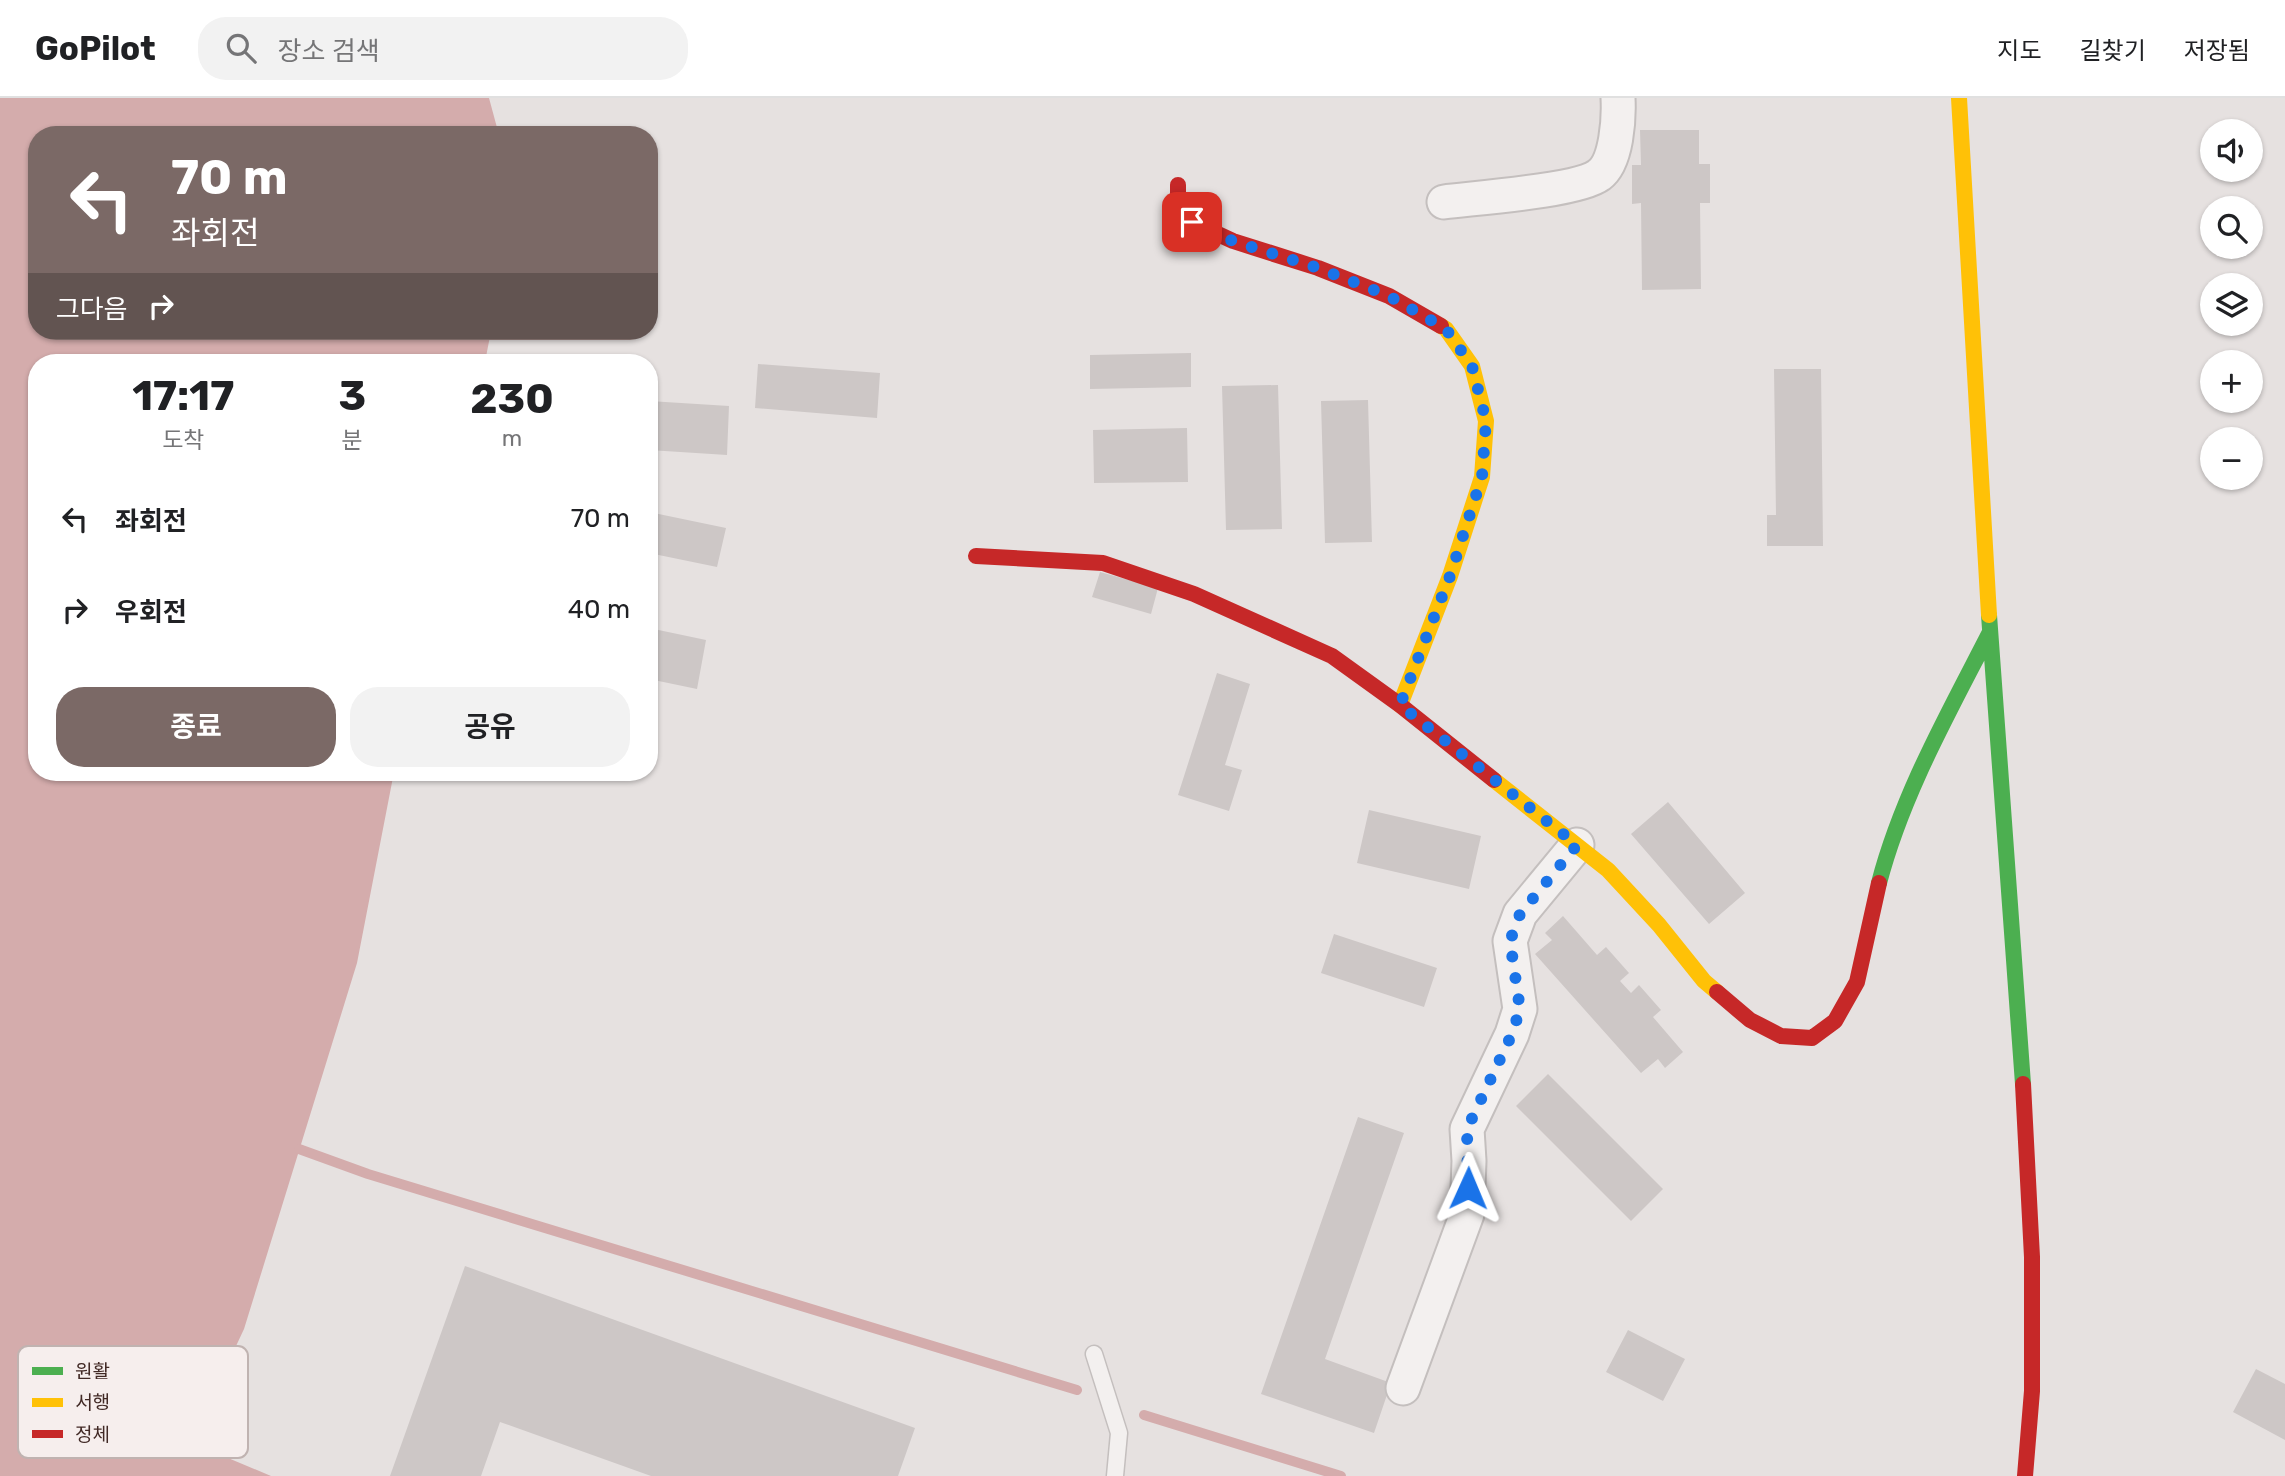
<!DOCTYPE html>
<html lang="ko">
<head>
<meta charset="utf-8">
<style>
  :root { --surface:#fff; --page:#f2f2f2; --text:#202124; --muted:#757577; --line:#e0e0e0; --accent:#7b6966 }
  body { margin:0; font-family:Rubik,"Noto Sans KR",sans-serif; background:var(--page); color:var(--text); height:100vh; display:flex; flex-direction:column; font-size:26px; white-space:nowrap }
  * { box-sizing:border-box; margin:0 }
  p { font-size:23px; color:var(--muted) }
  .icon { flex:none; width:38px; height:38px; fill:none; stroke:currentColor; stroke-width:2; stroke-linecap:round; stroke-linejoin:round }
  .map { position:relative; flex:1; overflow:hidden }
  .panel { position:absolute; left:28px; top:256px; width:630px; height:427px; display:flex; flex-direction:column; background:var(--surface); border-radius:28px; box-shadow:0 2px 5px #0004 }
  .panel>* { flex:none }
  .top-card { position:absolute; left:28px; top:28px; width:630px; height:214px; border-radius:28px; box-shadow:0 2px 5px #0004; background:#7b6966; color:#fff; overflow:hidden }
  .buttons { position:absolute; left:2200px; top:21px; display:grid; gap:14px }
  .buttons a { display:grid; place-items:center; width:63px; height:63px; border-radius:50%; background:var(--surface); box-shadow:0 2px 5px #0004; font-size:35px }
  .pin { position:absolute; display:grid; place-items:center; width:60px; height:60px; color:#fff; margin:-30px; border-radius:14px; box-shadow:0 4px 10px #0006 }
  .me { position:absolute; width:77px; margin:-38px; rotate:1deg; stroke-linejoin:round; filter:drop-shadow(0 0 5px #0008) }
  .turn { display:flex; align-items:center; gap:24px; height:147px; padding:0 28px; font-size:32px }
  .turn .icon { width:91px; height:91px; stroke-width:2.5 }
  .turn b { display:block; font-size:49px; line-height:60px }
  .then { display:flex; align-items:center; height:66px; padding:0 28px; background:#0003; gap:14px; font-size:26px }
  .eta { display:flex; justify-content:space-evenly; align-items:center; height:119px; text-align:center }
  .eta b { font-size:42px; font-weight:700; line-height:49px }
  .primary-button { display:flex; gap:14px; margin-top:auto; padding:14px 28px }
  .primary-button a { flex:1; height:80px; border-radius:28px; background:var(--accent); color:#fff; font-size:28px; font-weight:700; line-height:80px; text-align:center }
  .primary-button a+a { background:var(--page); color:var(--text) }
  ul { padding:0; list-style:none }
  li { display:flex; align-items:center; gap:21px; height:91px; padding:0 28px }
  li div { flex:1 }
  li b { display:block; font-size:26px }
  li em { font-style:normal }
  header { display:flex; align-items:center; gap:42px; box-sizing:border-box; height:98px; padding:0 35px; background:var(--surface); border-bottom:2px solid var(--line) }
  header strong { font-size:33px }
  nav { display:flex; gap:38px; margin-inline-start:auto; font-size:24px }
  .search { width:490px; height:63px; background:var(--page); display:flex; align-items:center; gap:18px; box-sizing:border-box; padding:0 24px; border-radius:28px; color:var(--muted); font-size:26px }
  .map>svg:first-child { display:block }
</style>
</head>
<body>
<header>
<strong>GoPilot</strong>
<div class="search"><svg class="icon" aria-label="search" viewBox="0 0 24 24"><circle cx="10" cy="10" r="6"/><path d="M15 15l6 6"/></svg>장소 검색</div>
<nav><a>지도</a><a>길찾기</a><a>저장됨</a></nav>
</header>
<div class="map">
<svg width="2285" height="1378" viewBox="0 0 2285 1378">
  <rect width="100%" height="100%" fill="#e6e1e0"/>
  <path fill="#d4acac" d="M0,0H489L499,37H37V233H491L485,264H37V674H394L357,865L244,1231L229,1263L212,1280L116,1262L102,1307L271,1378H0Z"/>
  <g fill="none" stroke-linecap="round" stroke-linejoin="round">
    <path stroke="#d4acac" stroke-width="10" d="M299,1051L368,1076L1077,1292
      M1144,1317L1341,1378"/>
  </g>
  <path fill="#cdc7c6" d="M1640,32H1699V66H1710V105H1700L1701,191L1642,192L1641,105L1632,106V67H1641Z
    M1191,255V289L1090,291V257Z
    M758,266L880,275L877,320L755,310Z
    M1774,271H1821L1823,448H1767V417H1776Z
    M1278,287L1282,431L1226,432L1222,288Z
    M1368,302L1372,444L1325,445L1321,303Z
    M649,303L729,308L727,357L649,352Z
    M1187,330L1188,384L1094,385L1093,332Z
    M649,414L726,430L717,469L649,455Z
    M1100,474L1158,490L1151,516L1092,499Z
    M649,530L706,542L697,591L649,581Z
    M1217,575L1250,586L1225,667L1242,672L1229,713L1178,697Z
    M1668,704L1745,795L1709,826L1631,736Z
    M1369,712L1481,738L1469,791L1357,765Z
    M1563,818L1597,857L1606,849L1629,875L1620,883L1631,895L1639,887L1661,912L1653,919L1683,954L1665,970L1658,961L1641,975L1535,856L1552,842L1545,835Z
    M1334,836L1437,870L1424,909L1321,875Z
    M1548,976L1663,1091L1631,1123L1516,1008Z
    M1358,1019L1404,1035L1325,1261L1391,1285L1374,1335L1261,1296Z
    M465,1168L915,1330L898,1378H651L500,1324L481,1378H390Z
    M1628,1232L1685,1261L1663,1303L1606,1274Z
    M2256,1271L2285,1286V1342L2233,1314Z"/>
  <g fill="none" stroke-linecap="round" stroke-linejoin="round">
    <g stroke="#c4bfbe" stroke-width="19">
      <path id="lane" d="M1094,1256L1119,1335L1115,1378"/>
    </g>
    <g stroke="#c4bfbe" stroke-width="37">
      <path id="street" d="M1444,104C1475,100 1578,93 1599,77C1617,64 1619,20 1618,0
        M1403,1290L1467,1116L1469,1063L1467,1031L1512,936L1520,911L1510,843L1520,816L1577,747"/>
    </g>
    <use href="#lane" stroke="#f3f0ef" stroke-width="16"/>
    <use href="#street" stroke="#f3f0ef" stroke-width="33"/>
    <path stroke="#4caf50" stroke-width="16" d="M1989,517L2023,986
      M1879,785C1902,697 1948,616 1989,536"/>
    <path stroke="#ffc107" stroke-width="16" d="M1959,0L1989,517
      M1400,607L1450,478L1482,379L1486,323L1472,268L1446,231L1441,228
      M1494,682L1608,772L1659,827L1704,883L1717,894"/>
    <path stroke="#c62828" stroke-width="16" d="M1178,87V102L1192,124L1233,143L1318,170L1389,198L1441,228
      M976,458L1103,465L1194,496L1332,558L1400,607L1494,682
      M1717,894L1750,922L1781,938L1812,940L1835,923L1857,884L1879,785
      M2023,986L2032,1159V1293L2025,1378"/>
  </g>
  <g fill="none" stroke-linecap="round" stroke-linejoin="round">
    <path stroke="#1a73e8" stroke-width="12" stroke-dasharray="0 21.6" d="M1192,124L1233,143L1318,170L1389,198L1446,231L1472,268L1486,323L1482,379L1450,478L1400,607L1577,747L1520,816L1510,843L1520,911L1512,936L1467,1031L1468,1090"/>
  </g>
  <rect x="18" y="1248" width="230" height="112" rx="10" fill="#f6eeed" stroke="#c0b3b1" stroke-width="2"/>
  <rect x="32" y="1269" width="31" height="8" fill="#4caf50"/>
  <rect x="32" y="1300" width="31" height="9" fill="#ffc107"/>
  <rect x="32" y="1332" width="31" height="8" fill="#c62828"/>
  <g font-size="19" fill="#412925">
    <text x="75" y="1280">원활</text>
    <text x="75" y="1311">서행</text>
    <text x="75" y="1343">정체</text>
  </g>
</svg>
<div class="buttons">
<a><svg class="icon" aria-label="sound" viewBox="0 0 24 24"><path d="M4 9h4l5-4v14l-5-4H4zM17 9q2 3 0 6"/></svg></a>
<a><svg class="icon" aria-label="search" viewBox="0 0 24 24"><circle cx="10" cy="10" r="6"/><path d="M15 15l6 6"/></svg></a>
<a><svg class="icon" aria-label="layers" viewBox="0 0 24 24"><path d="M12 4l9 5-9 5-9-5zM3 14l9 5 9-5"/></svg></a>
<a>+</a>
<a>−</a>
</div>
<div class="pin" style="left:1192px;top:124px;background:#d93025"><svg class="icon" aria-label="arrive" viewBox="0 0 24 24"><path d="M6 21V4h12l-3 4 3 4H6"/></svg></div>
<svg class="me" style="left:1468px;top:1090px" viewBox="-20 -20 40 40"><path d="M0-17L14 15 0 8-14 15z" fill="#1a73e8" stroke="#fff" stroke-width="4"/></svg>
<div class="top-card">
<div class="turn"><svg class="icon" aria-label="left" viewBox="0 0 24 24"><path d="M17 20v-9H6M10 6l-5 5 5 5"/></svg><div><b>70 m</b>좌회전</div></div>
<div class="then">그다음<svg class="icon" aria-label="right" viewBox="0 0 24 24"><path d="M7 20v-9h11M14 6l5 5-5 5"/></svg></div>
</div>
<section class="panel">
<div class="eta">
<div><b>17:17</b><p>도착</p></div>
<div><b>3</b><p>분</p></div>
<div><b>230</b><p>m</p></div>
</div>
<ul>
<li><svg class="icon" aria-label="left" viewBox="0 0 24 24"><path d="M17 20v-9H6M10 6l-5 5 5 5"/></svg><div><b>좌회전</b></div><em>70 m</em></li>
<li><svg class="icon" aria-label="right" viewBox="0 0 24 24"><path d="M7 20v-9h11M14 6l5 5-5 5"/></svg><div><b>우회전</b></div><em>40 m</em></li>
</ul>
<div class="primary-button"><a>종료</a><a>공유</a></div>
</section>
</div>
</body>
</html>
